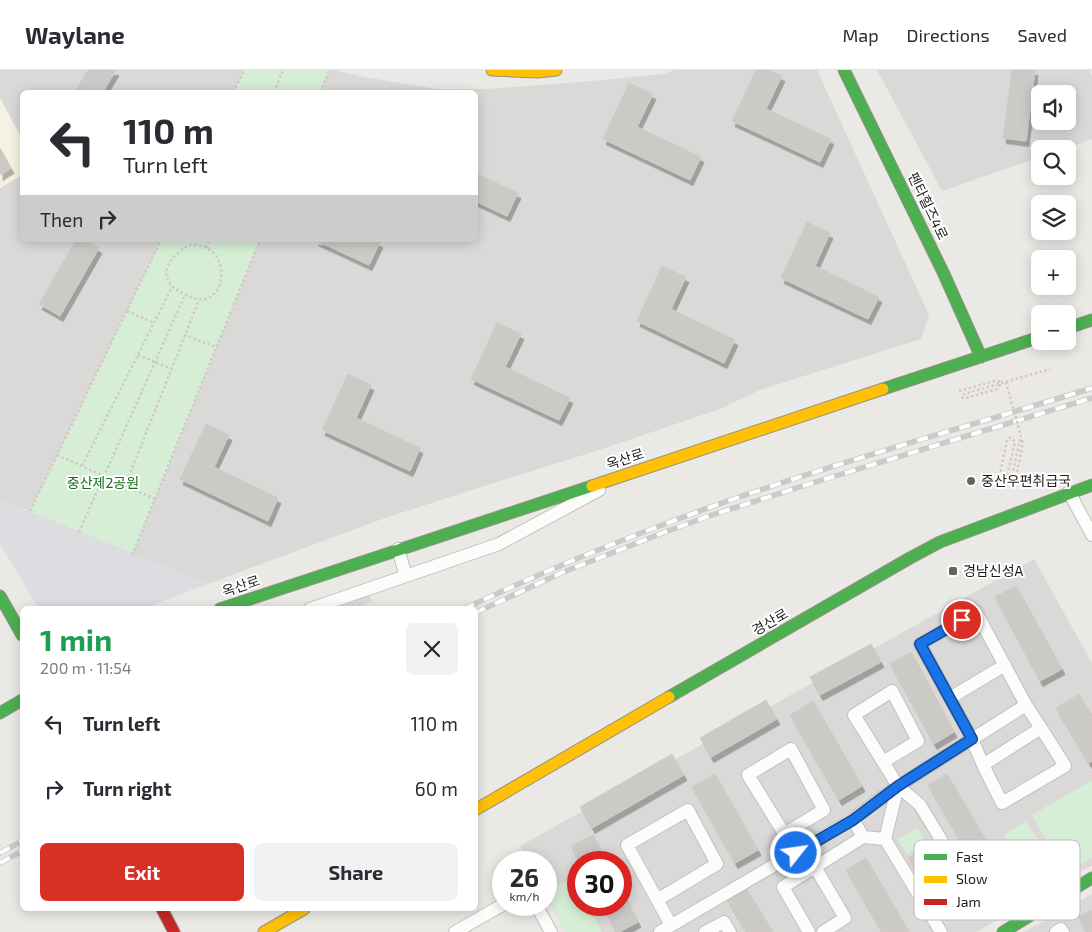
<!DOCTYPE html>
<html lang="en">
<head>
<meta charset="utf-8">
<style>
  :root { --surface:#fff; --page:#f2f2f3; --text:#2b2b33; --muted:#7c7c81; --line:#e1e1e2; --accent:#d93025 }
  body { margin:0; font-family:"Exo 2","Noto Sans KR",sans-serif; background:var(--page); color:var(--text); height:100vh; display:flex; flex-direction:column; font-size:19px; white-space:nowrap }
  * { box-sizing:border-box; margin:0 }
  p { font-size:16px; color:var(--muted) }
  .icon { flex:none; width:28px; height:28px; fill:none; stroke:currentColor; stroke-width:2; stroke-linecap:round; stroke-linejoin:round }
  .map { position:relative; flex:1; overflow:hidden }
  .panel { position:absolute; left:20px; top:536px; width:458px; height:305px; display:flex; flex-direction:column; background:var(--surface); border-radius:8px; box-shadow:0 2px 12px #0003 }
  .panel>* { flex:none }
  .hud { position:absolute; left:20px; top:20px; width:458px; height:152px; border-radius:8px; box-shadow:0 2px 12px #0003; background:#fff; color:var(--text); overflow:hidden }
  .tools { position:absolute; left:1031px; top:15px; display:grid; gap:10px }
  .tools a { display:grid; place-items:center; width:45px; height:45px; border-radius:8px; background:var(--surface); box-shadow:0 2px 12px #0003; font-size:25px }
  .speed { position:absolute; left:492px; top:781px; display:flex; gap:10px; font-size:25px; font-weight:700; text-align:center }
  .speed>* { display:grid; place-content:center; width:65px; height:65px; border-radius:50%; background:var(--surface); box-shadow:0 2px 12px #0003; line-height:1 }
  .speed small { font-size:12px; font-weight:400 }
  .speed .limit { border:8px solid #d22; background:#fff; color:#111 }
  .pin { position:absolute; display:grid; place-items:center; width:42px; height:42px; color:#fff; margin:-21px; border:2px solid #fff; border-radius:50%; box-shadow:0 1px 5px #0007 }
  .me { position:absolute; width:55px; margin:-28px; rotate:60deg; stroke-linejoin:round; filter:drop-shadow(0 0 4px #0008) }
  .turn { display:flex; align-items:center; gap:18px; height:105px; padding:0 20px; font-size:22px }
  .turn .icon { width:65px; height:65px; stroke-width:2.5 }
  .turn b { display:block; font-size:35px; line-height:42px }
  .then { display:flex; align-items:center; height:48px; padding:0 20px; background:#0003; gap:10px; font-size:19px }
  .round { display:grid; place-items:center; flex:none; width:52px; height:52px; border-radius:8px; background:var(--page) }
  .summary { display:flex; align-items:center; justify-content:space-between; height:85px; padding:0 20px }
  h1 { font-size:30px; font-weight:700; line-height:38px; color:#1e9e55 }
  .primary-button { display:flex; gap:10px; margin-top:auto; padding:10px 20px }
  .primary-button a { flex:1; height:58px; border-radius:8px; background:var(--accent); color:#fff; font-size:20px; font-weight:700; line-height:58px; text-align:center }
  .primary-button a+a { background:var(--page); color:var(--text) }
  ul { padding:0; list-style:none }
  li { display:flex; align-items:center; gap:15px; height:65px; padding:0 20px }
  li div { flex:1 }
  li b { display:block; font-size:19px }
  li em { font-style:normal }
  header { display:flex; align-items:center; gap:30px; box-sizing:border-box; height:70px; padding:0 25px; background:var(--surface); border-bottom:1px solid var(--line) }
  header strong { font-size:24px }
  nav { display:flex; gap:28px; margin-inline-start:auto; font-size:18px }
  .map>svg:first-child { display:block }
</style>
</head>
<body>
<header>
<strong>Waylane</strong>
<nav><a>Map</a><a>Directions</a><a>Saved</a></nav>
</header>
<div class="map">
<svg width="1092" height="862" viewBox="0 0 1092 862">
  <defs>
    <filter id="shadow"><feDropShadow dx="3" dy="5.5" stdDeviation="0" flood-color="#0004"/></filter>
  </defs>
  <rect width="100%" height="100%" fill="#ebe9e6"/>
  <path fill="#dad9d7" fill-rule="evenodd" d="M0,0H245L234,22H22V69L0,28Z
    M329,0H335L364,7L437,19H488L592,11L663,4L675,0H817L929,245L921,269L760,320L720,339L599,380L506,409L385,448L208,514L132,485L260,170H475V22H320Z
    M877,0H1089L1092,6V69L1065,79H1040V87L942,121ZM1040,24H1068V51H1040Z
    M22,105V170H162L30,441L0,429V118Z
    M1034,489L1092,593V795L976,862H566L546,825V792H529L520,776ZM579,792H621V835H579Z
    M1092,824V862H1024Z"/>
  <path fill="#f4f2e2" d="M0,28L22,69V105L0,118Z"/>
  <path fill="#d6eed6" d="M245,0H329L320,22H233Z
    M161,170H260L132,485L30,441Z
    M1092,710V788L1066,803L1032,745Z
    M1026,751L1040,773L1017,787L1004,765Z
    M918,758L926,773L907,784L898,769Z
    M572,808L579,820V835H587L602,862H566L546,823Z"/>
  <path fill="#dbdad9" d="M367,519L372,532L353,539H310Z"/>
  <path fill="#dddce0" d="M0,429L208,514L143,539H39L0,474Z"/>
  <path fill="#cccac7" stroke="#cecbc8" filter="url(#shadow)" d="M88,0H116L103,22H75Z
    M756,0H769L782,6L766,39L831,69L820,92L732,51Z
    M1012,0H1035L1026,71L1003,68Z
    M629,13L653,24L637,57L701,87L690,110L603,69Z
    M0,78L11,98L0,105Z
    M475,103L518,123L507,146L475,131Z
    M807,152L830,163L815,196L879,227L868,249L781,208Z
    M76,170H85L99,178L60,246L39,234Z
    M315,170H374L380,172L369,195Z
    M662,196L686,207L671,239L735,270L724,293L637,251Z
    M497,253L521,264L505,297L570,328L559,350L471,309Z
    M348,304L371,315L356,348L420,378L410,401L322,360Z
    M206,354L229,365L214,397L278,428L268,451L180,409Z
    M1016,516L1062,599L1040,611L995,527Z
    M871,574L881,592L820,625L810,607Z
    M911,582L954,662L934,674L890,594Z
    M1079,624L1092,645V691L1089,693L1056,638Z
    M766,630L777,649L711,687L700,668Z
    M813,631L862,716L839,730L790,645Z
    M672,684L684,705L592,758L580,737Z
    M715,704L758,780L735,793L692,717Z
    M947,704L994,784L975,796L928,715Z
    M593,765L607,792H579L571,776Z
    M928,777L955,825L935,836L908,788Z
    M866,788L909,862H882L846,800Z
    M746,818L773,862H747L727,830Z
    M621,819L638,852L619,862H616L602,835H621Z
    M1092,840V862H1087L1078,847Z"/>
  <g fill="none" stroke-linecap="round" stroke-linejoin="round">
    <g stroke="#c1c0be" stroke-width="14">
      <path id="street" d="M1069,422L1092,465
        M398,479L406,506
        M310,539L499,474L599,420
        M950,628L1005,595
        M883,692L918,671L892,621L854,645L898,716L885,769L941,862
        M983,695L1002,733L1065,696L1041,658
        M898,716L920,735L957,796
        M784,764L824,740L791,679L748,705L796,783
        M885,769L863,767L853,749L898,716L1026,635L976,542L920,574L972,669L983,695L1041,658L1026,635
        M815,797L845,848L823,862
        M657,830L717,794L688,740L627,775L671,855
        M536,835L551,862
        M455,862L504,834
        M660,862L853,749
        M705,862L724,852L730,862
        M809,862L783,817L863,767
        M1056,862L1061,859L1063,862"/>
    </g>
    <g stroke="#929280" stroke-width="13">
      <path id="fast" d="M844,0L943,202L981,287
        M1068,258L1092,250
        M883,319L1040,267
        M0,526L22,565
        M220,539L592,416
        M669,627L910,488L940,472L1092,415
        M0,643L22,630
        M1003,862L1092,808"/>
    </g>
    <g stroke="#929280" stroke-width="13">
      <path id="slow" d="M492,0L538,2L556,0
        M592,416L883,319
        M475,740L669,627
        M264,862L304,839"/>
    </g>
    <g stroke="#929280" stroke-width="13">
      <path id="jam" d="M162,839L174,862"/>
    </g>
    <path stroke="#d4c8c7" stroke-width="2.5" stroke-dasharray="2.5 2.5" stroke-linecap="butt" d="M233,22L245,0
      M274,22L283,0
      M320,22L329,0
      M189,175C230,172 228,224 205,229C197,231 187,226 180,222C154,207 170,186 189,175Z
      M207,178L210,170
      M127,241L154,253
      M184,265L216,277
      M138,285L171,299
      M959,321L994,311L1000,312V315L997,319L966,328H963L962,327V325L964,324L1050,299
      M57,385L155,429
      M82,396L172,217
      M1017,402L1023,373L1021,368
      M1006,410L1015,372C1013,369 1012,367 1008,368L1007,370L999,409L1001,412L1005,414L1008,413L1011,410L1021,366
      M125,416L199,230
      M30,441L161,170
      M79,462L185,225
      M132,485L260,170"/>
    <use href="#street" stroke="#fcfcfb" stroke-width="12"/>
    <use href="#fast" stroke="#4caf50" stroke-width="11"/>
    <use href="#slow" stroke="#ffc107" stroke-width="11"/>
    <use href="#jam" stroke="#c62828" stroke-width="11"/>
    <g stroke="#cacac9" stroke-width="5.5">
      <path id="rail" d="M464,539C525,510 586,484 649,460C793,404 944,364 1092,318
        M475,543L561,503L665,462L706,447L809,414L1092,328
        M0,783L22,771
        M0,793L22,781"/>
    </g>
    <use href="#rail" stroke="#fff" stroke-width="4" stroke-dasharray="11" stroke-linecap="butt"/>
    <path stroke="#d4c8c7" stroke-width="2.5" stroke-dasharray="2.5 2.5" stroke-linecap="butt" d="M1006,312L1021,366"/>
  </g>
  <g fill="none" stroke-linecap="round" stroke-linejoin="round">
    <g stroke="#114b97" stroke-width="12">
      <path id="route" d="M796,783L853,750L898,716L972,669L920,574L962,550"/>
    </g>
    <use href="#route" stroke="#1a73e8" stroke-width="9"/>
  </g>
  <g fill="#656463" stroke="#fff" stroke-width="2">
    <circle cx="971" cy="411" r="5"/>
    <rect x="948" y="496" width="10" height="10" rx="2.5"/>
  </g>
  <g text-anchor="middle" stroke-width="4" stroke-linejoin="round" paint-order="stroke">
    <g font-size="14" fill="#1d1d1d" stroke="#fff">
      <text transform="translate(928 136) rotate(64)" y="5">펜타힐즈4로</text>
      <text transform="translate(625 389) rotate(-18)" y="5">옥산로</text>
      <text transform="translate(241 516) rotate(-19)" y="5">옥산로</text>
      <text transform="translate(770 552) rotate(-30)" y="5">경산로</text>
    </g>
    <g font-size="14" fill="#1d1d1d" stroke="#fff" text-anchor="start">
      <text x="981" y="416">중산우편취급국</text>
      <text x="963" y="506">경남신성A</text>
    </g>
    <g font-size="14" fill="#176f1d" stroke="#fff">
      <text x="103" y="418">중산제2공원</text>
    </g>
  </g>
  <rect x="914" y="770" width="166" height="80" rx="8" fill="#fff" stroke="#bbb" stroke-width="1"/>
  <rect x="924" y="784" width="23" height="6" fill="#4caf50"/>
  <rect x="924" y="806" width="23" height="7" fill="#ffc107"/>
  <rect x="924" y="829" width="23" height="6" fill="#c62828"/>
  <g font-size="14" fill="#1d1d1d">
    <text x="956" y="792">Fast</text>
    <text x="956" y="814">Slow</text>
    <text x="956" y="837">Jam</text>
  </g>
</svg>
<div class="tools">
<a><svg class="icon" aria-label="sound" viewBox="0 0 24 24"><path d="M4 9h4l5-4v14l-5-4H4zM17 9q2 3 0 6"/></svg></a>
<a><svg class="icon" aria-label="search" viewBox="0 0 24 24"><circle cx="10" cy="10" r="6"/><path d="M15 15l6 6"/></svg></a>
<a><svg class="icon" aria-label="layers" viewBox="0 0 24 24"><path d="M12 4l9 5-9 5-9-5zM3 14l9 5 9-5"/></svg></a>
<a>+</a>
<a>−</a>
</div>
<div class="speed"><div>26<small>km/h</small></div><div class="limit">30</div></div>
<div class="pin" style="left:962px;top:550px;background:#d93025"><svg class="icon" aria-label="arrive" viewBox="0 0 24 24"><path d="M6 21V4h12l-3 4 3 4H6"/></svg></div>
<svg class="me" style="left:796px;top:783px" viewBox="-20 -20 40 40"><circle r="17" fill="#1a73e8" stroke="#fff" stroke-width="3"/><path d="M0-11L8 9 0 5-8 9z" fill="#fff"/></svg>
<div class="hud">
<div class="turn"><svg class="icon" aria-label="left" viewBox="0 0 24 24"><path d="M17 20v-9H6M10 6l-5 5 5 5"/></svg><div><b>110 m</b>Turn left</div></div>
<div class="then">Then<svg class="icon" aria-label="right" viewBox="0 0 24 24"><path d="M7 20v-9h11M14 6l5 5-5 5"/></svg></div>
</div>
<section class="panel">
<div class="summary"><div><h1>1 min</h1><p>200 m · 11:54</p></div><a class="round"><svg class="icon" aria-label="close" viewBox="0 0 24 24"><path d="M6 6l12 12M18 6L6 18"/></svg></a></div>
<ul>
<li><svg class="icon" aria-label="left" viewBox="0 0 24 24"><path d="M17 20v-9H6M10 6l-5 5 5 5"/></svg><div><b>Turn left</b></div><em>110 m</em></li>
<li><svg class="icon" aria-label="right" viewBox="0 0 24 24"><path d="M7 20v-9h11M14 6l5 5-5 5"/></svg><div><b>Turn right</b></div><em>60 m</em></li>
</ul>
<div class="primary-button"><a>Exit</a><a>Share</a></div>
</section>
</div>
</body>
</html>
